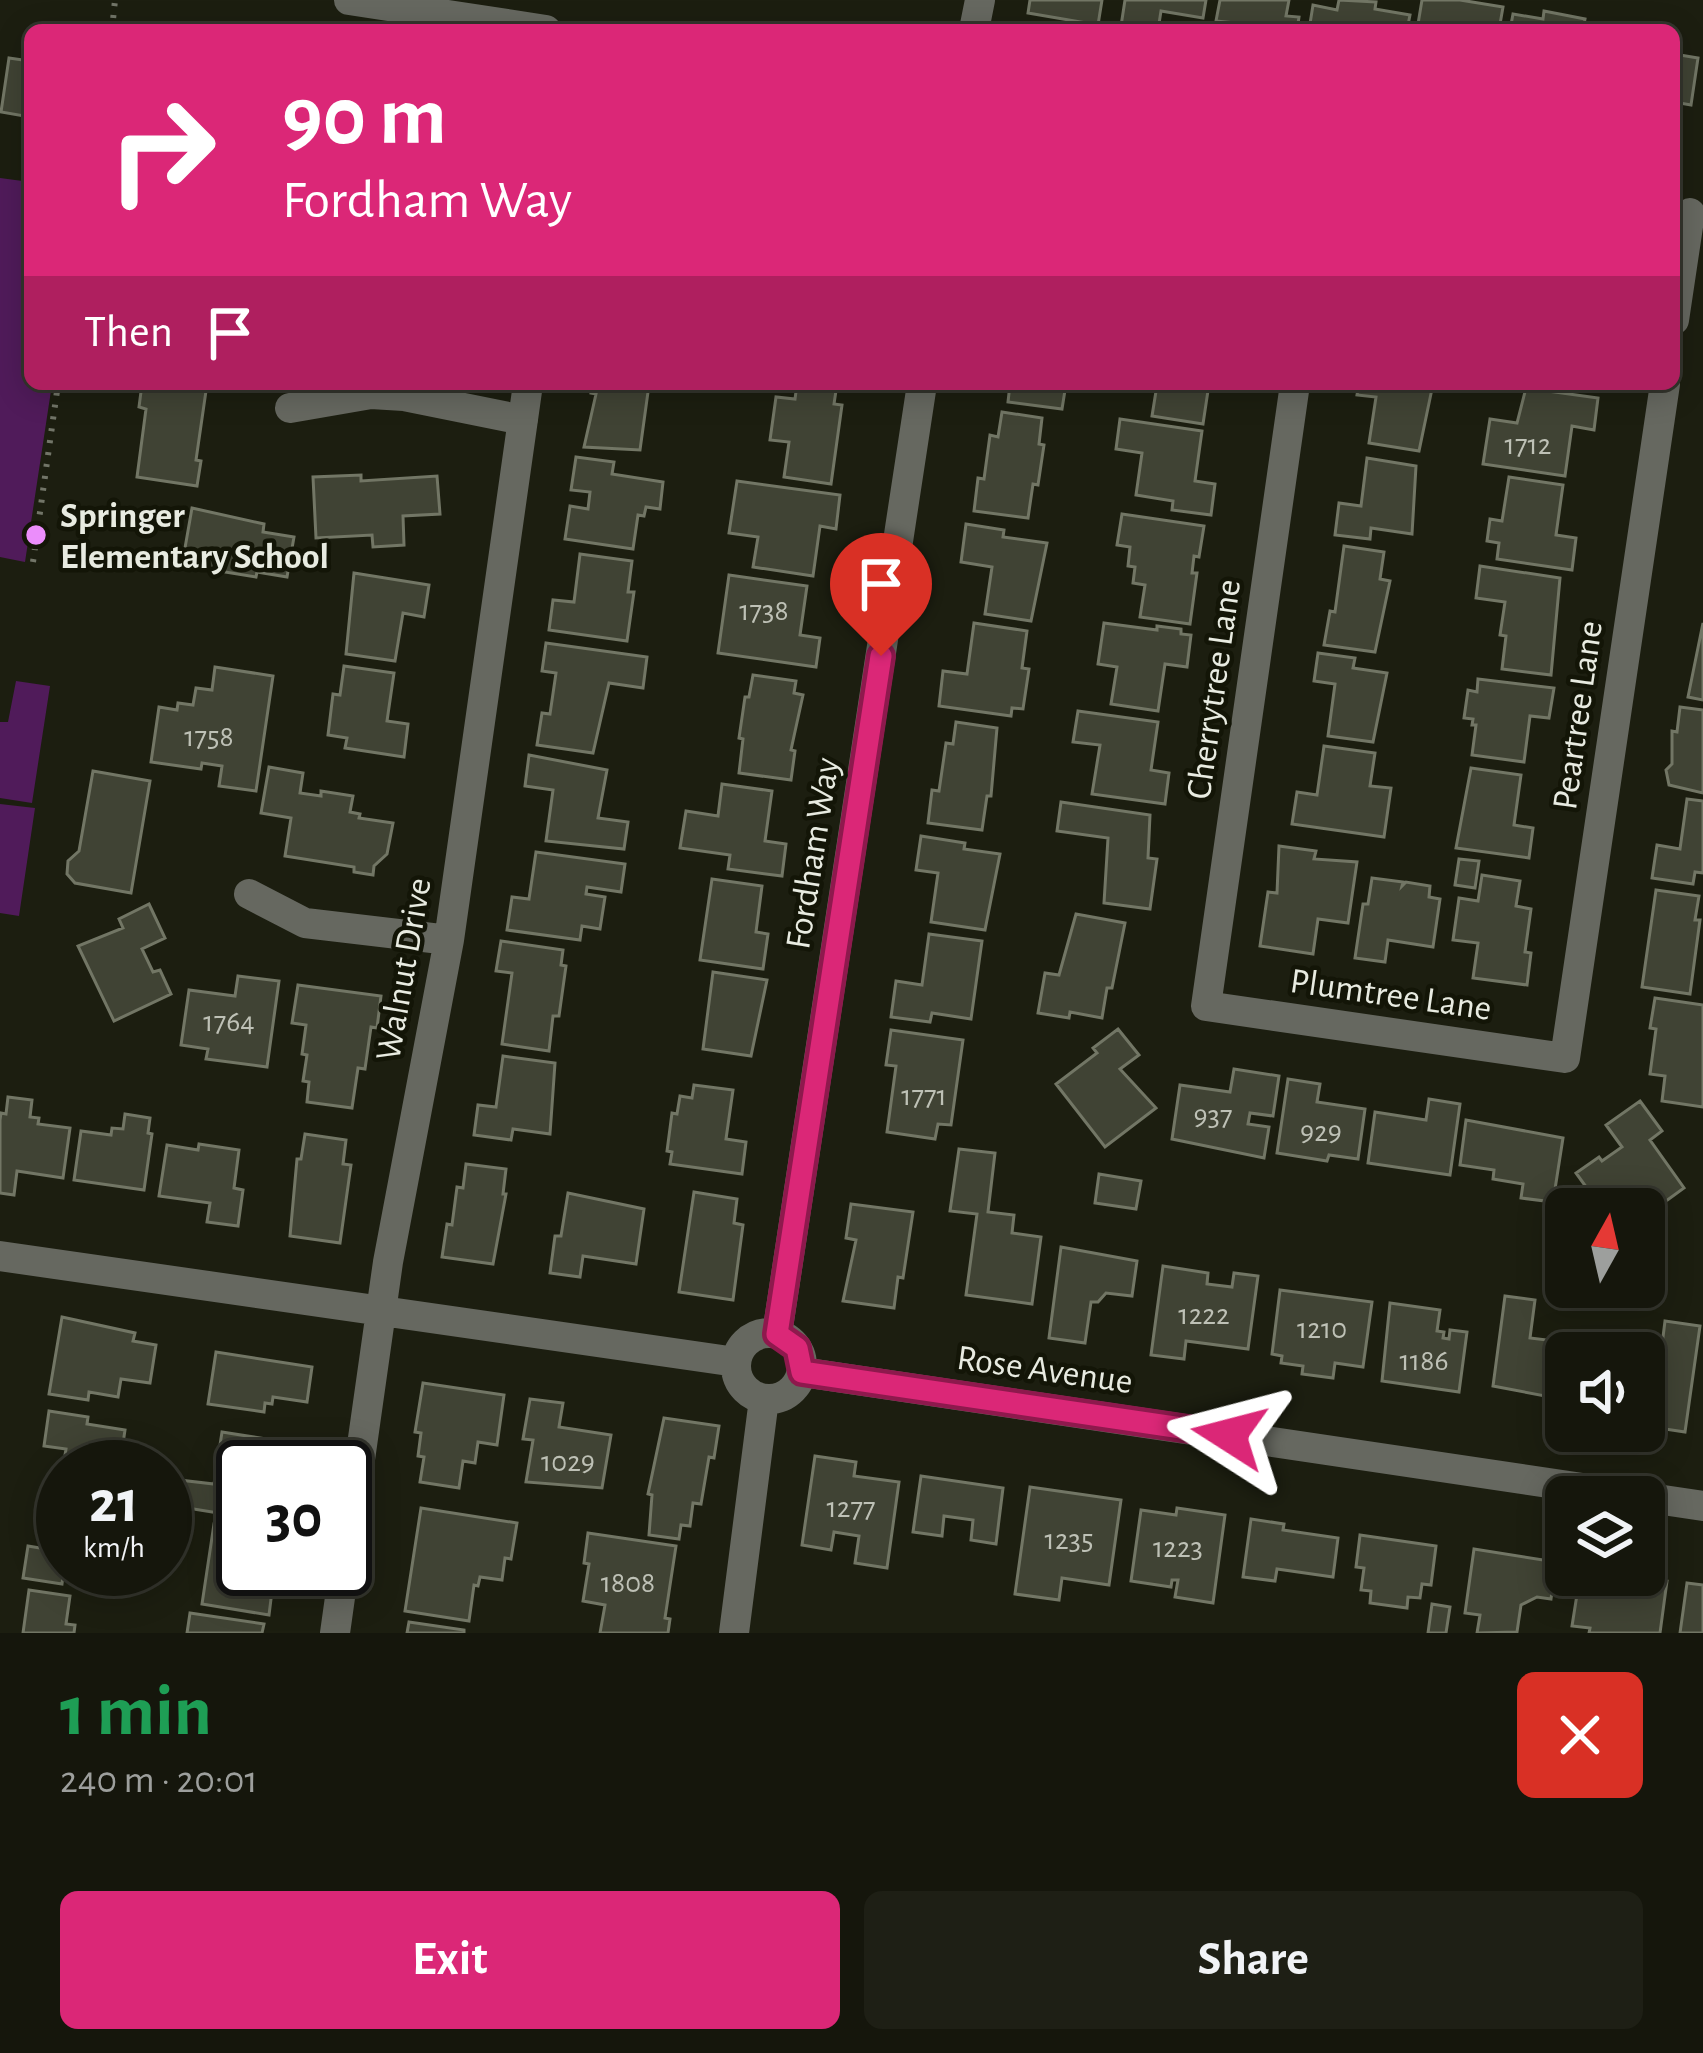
<!DOCTYPE html>
<html lang="en">
<head>
<meta charset="utf-8">
<style>
  :root { --surface:#15160c; --page:#1e1f15; --text:#f1f3f6; --muted:#9d9f9d; --line:#34352d; --accent:#db2777 }
  body { margin:0; font-family:"Alegreya Sans",sans-serif; background:var(--page); color:var(--text); height:100vh; display:flex; flex-direction:column; font-size:45px; white-space:nowrap }
  * { box-sizing:border-box; margin:0 }
  p { font-size:39px; color:var(--muted) }
  .icon { flex:none; width:66px; height:66px; fill:none; stroke:currentColor; stroke-width:2; stroke-linecap:round; stroke-linejoin:round }
  .map { position:relative; height:1633px; overflow:hidden }
  .drawer { display:flex; flex-direction:column; background:var(--surface); flex:1 }
  .drawer>* { flex:none }
  .hud { position:absolute; left:24px; top:24px; width:1656px; height:366px; border-radius:18px; box-shadow:0 6px 30px #0003,0 0 0 3px var(--line); background:#db2777; color:#fff; overflow:hidden }
  .needle { width:78px; rotate:8deg }
  .fabs { position:absolute; left:1545px; top:1188px; display:grid; gap:24px }
  .fabs a { display:grid; place-items:center; width:120px; height:120px; border-radius:18px; background:var(--surface); box-shadow:0 6px 30px #0003,0 0 0 3px var(--line); font-size:60px }
  .speed { position:absolute; left:36px; top:1440px; display:flex; gap:24px; font-size:60px; font-weight:700; text-align:center }
  .speed>* { display:grid; place-content:center; width:156px; height:156px; border-radius:50%; background:var(--surface); box-shadow:0 6px 30px #0003,0 0 0 3px var(--line); line-height:1 }
  .speed small { font-size:30px; font-weight:400 }
  .speed .limit { border:6px solid #111; border-radius:18px; background:#fff; color:#111 }
  .pin { position:absolute; display:grid; place-items:center; width:102px; height:102px; color:#fff; margin:-123px -51px; border-radius:50% 50% 50% 0; rotate:-45deg; box-shadow:0 0 12px #0007 }
  .pin .icon { rotate:45deg }
  .me { position:absolute; width:132px; margin:-66px; rotate:279deg; stroke-linejoin:round; filter:drop-shadow(0 0 9px #0008) }
  .turn { display:flex; align-items:center; gap:42px; height:252px; padding:0 60px; font-size:54px }
  .turn .icon { width:156px; height:156px; stroke-width:2.5 }
  .turn b { display:block; font-size:84px; line-height:102px }
  .then { display:flex; align-items:center; height:114px; padding:0 60px; background:#0003; gap:24px; font-size:45px }
  .round { display:grid; place-items:center; flex:none; width:126px; height:126px; border-radius:18px; background:var(--page) }
  .head { display:flex; align-items:center; justify-content:space-between; height:204px; padding:0 60px }
  h1 { font-size:72px; font-weight:600; line-height:90px; color:#1e9e55 }
  .cta { display:flex; gap:24px; margin-top:auto; padding:24px 60px }
  .cta a { flex:1; height:138px; border-radius:18px; background:var(--accent); color:#fff; font-size:48px; font-weight:600; line-height:138px; text-align:center }
  .cta a+a { background:var(--page); color:var(--text) }
  .map>svg:first-child { display:block }
</style>
</head>
<body>
<div class="map">
<svg width="1703" height="1633" viewBox="0 0 1703 1633">
  <rect width="100%" height="100%" fill="#1c1e10"/>
  <path fill="#501b5a" d="M0,178L30,182V384H52L25,562L0,557Z
    M16,681L50,686L32,803L0,798V722H8Z
    M0,804L35,808L19,916L0,913Z"/>
  <path fill="#404334" stroke="#727665" stroke-width="3" d="M1030,0H1102L1098,25L1028,13Z
    M1125,0H1206L1203,18L1161,11L1158,30L1121,26Z
    M1220,0H1289L1286,16L1299,17L1297,30H1266V26L1216,21Z
    M1339,0L1376,2L1375,9L1410,15L1407,30H1309L1313,5L1337,10Z
    M1422,0H1460L1503,7L1499,30H1417Z
    M1544,11L1585,19L1583,30H1510L1513,14L1543,19Z
    M1674,54L1698,58L1691,105L1674,102Z
    M9,58L30,61V117L1,112Z
    M142,384H207L196,460L201,461L197,486L137,477L146,409L139,407Z
    M593,384H646L645,391L648,392L640,450L584,447L596,394L591,393Z
    M797,384H837L834,404L842,405L831,484L784,477L789,442L770,440L776,397L795,399Z
    M1010,384H1066L1062,409L1008,402Z
    M1153,384H1209L1203,424L1152,416L1157,385Z
    M1359,384H1433L1419,451L1369,443L1376,397L1357,395Z
    M1526,388L1598,398L1594,430L1572,426L1565,476L1483,464L1490,419L1517,423Z
    M1002,412L1042,418L1039,444L1044,445L1038,485L1033,484L1028,518L974,511L978,478L984,479L990,435L998,437Z
    M1120,419L1202,431L1195,481L1215,484L1211,515L1172,510L1173,501L1136,495L1142,453L1116,449Z
    M576,457L614,462L612,474L663,482L660,509L646,507L644,516L638,515L633,549L565,539L570,506L588,509L590,492L571,490Z
    M1367,458L1416,466L1412,534L1371,528L1370,539L1335,535L1339,503L1361,506Z
    M361,475V481L437,476L440,514L403,516L404,545L373,547L372,535L316,538L313,477Z
    M1509,477L1563,485L1556,535L1576,538L1572,570L1497,559L1499,543L1487,541L1490,519L1502,521Z
    M737,481L840,495L836,529L820,526L813,576L753,567L758,537L729,533Z
    M192,508L264,524L263,532L294,537L287,577L257,572L256,577L182,565Z
    M1122,514L1204,526L1199,557L1194,556L1192,573H1197L1190,624L1140,617L1145,585L1133,583L1135,567L1128,566L1130,547L1117,545Z
    M966,524L1004,530L1003,537L1047,543L1031,621L985,614L992,567L961,562Z
    M1344,546L1384,552L1380,579L1390,581L1375,652L1324,645L1330,611L1335,612Z
    M580,554L632,561L628,592H634L627,641L549,630L553,600L574,602Z
    M1480,566L1560,578L1551,675L1502,669L1506,636L1500,635L1505,602L1476,598Z
    M354,573L429,585L424,617L403,613L395,661L346,654Z
    M729,575L807,586L800,635L820,638L816,667L718,653Z
    M974,623L1027,631L1022,668L1029,669L1023,709L1012,708L1011,716L939,706L943,671L967,674Z
    M1104,623L1157,630V626L1181,629V634L1191,635L1187,667L1165,664L1158,711L1111,704L1117,667L1098,664Z
    M1703,623V700L1688,697Z
    M546,643L647,657L643,688L609,683L593,753L537,745L542,713L550,714L556,673L542,671Z
    M1318,653L1355,658L1353,668L1387,673L1373,742L1328,736L1335,684L1314,681Z
    M344,666L394,673L387,721L408,724L404,757L345,748L347,738L328,735L333,694L340,695Z
    M215,667L273,676L256,791L219,786L222,766L202,763L201,769L151,762L159,707L177,710L178,703L193,705L196,688L212,690Z
    M753,675L796,681L794,693L803,695L791,750L795,751L791,780L739,773L743,739L739,738L745,697H749Z
    M1478,679L1554,688L1549,718L1530,716L1524,762L1472,755L1476,725H1472L1473,719L1464,718L1468,690L1477,692Z
    M1680,707L1703,710V793L1669,785L1666,770L1672,764V731L1677,732Z
    M1078,711L1158,722L1151,770L1169,773L1165,804L1092,794L1100,745L1073,742Z
    M956,722L997,728L991,796H987L982,830L928,823L932,790L939,791L946,743L953,744Z
    M1324,746L1375,753L1370,786L1391,788L1384,837L1292,824L1297,792L1317,795Z
    M529,755L607,770L598,818L628,822L624,849L546,841L553,790L525,786Z
    M269,767L303,773L300,793L321,796V791L353,796L350,812L360,814L359,818L393,823L387,854L374,866L373,875L354,872V867L285,856L291,818L261,813Z
    M1471,768L1521,775L1514,825L1533,828L1529,858L1456,848Z
    M93,771L150,781L131,893L75,883L67,874L68,861L79,851Z
    M722,784L772,791L765,841L786,844L782,876L728,869L730,855L680,848L686,811L718,816Z
    M1687,799L1703,801V873L1695,872L1693,884L1652,878L1657,845L1680,849Z
    M1061,802L1150,815L1148,858L1157,859L1150,909L1104,903L1108,838L1057,831Z
    M921,836L965,843L964,849L1000,854L985,930L931,922L938,873L916,870Z
    M1279,846L1316,851L1314,859L1357,862L1348,923L1318,919L1313,954L1260,946L1268,892L1277,893Z
    M536,852L625,864L621,892L587,887L586,894L605,897L600,929L582,926L580,940L507,930L512,897L529,899Z
    M1459,859L1479,861L1475,888L1455,885Z
    M1482,875L1520,881L1516,906L1531,909L1525,952L1531,953L1527,985L1473,978L1478,943L1453,940L1459,898L1478,901Z
    M1372,878L1403,882L1402,886L1406,882L1430,886L1429,897L1440,899L1433,947L1388,940L1385,962L1355,958L1363,904H1368Z
    M712,879L762,886L756,932L768,934L763,969L700,960Z
    M1656,890L1699,896L1695,920H1700L1690,994L1642,987Z
    M149,904L165,938L142,949L153,972L160,970L171,994L114,1021L78,946L123,928L119,919Z
    M1076,914L1125,923L1112,988H1107L1102,1018L1070,1012L1069,1018L1038,1013L1045,973L1059,975Z
    M929,934L982,941L971,1019L932,1013L930,1022L891,1017L896,981L922,985Z
    M501,941L563,950L561,965L566,966L559,1016H553L549,1051L502,1044L512,973L496,971Z
    M713,972L767,980L751,1056L703,1049Z
    M238,976L279,981L267,1067L206,1059L208,1049L181,1045L189,990L235,996Z
    M298,985L381,996L377,1028L371,1027L365,1069L358,1068L352,1108L307,1102L309,1082L303,1081L307,1055L302,1054L306,1025L292,1023Z
    M1655,998L1703,1005V1107L1662,1101L1665,1076L1650,1074L1656,1029L1650,1028Z
    M1118,1029L1139,1055L1120,1069L1156,1108L1105,1147L1056,1084L1097,1053L1093,1048Z
    M891,1030L963,1040L951,1125L938,1124L935,1139L887,1132L896,1066L886,1065Z
    M503,1056L555,1063L550,1134L513,1129L511,1140L474,1135L478,1105L496,1107Z
    M1234,1069L1279,1076L1273,1116L1250,1113L1248,1124L1269,1127L1264,1158L1172,1139L1180,1085L1230,1092Z
    M1288,1079L1320,1084L1317,1102L1365,1109L1358,1159L1329,1155L1327,1161L1277,1153Z
    M694,1085L733,1090L726,1139L746,1142L742,1174L670,1164L672,1152L667,1151L672,1113L677,1114L680,1096L692,1098Z
    M8,1097L32,1100L30,1117L39,1118L38,1124L70,1128L63,1178L17,1171L14,1195L0,1193V1120L1,1113L6,1114Z
    M1429,1099L1460,1104L1450,1175L1368,1163L1375,1112L1426,1120Z
    M1640,1101L1662,1131L1650,1140L1684,1188L1644,1217V1209H1602L1576,1173L1599,1157L1602,1161L1622,1147L1606,1125Z
    M125,1114L150,1118L148,1133L152,1134L144,1190L74,1180L81,1131L111,1135L112,1128L123,1129Z
    M1466,1120L1563,1138L1553,1202L1521,1198L1523,1184L1493,1179L1494,1170L1460,1165Z
    M305,1134L346,1140L343,1164L351,1165L340,1243L290,1236L297,1159H301Z
    M199,1144L239,1150L234,1188L243,1190L238,1226L207,1222L210,1203L159,1196L167,1145L198,1150Z
    M959,1149L995,1153L988,1212L1014,1215L1012,1233L1041,1237L1032,1304L966,1295L977,1214L950,1211Z
    M466,1164L506,1169L503,1194H506L493,1264L442,1257L447,1224L452,1225L457,1187L463,1188Z
    M1099,1174L1141,1181L1136,1209L1095,1203Z
    M694,1192L737,1199L734,1223L743,1225L733,1300L679,1292Z
    M568,1193L644,1209L636,1264L583,1256L580,1277L550,1273L555,1236H561Z
    M851,1204L913,1212L903,1278L898,1277L894,1308L843,1301L856,1240L846,1238Z
    M1061,1247L1137,1261L1132,1296L1106,1293L1098,1302H1091L1085,1343L1049,1338Z
    M1163,1266L1208,1273L1207,1284L1232,1287L1234,1273L1258,1276L1248,1349L1186,1341L1184,1359L1151,1355Z
    M1280,1290L1372,1302L1363,1367L1335,1363L1333,1378L1302,1374L1303,1366L1281,1363L1282,1356L1272,1354Z
    M1505,1296L1535,1300L1530,1338L1580,1344L1578,1353H1566V1400L1493,1386Z
    M1390,1303L1440,1310L1437,1331L1444,1332L1443,1338L1449,1339L1450,1330L1467,1332L1459,1392L1382,1381Z
    M62,1317L135,1333L133,1341L156,1345L150,1383L121,1379L118,1397L89,1392L88,1400L49,1394Z
    M1665,1321L1700,1326L1685,1432L1645,1426L1644,1358L1660,1361Z
    M216,1352L312,1367L307,1402L273,1397L272,1404L265,1403L264,1412L208,1404Z
    M423,1383L504,1395L497,1445L478,1442L475,1463L463,1461L459,1488L420,1482L424,1457L418,1456L421,1433L415,1432Z
    M530,1399L563,1403L559,1427L611,1435L602,1488L526,1482L533,1440L523,1439Z
    M49,1411L88,1417L87,1424L125,1430L120,1464L140,1467H63L66,1449L44,1446Z
    M664,1418L719,1426L714,1458L709,1457L701,1504L693,1503L690,1526L681,1525L679,1539L649,1535L652,1495L648,1494Z
    M222,1432L298,1444L295,1467H243V1517L175,1506L179,1480L214,1484Z
    M815,1456L856,1462L854,1476L899,1482L887,1568L855,1563L859,1536L834,1532L831,1550L802,1545Z
    M921,1476L1003,1488L996,1544L971,1540L973,1520L944,1516L942,1536L913,1532Z
    M1030,1487L1121,1500L1109,1585L1062,1578L1059,1600L1015,1594Z
    M59,1501L63,1502V1569H104L102,1582L63,1576L62,1584L23,1578L28,1546L52,1550Z
    M421,1508L517,1523L511,1559L505,1558L502,1580L480,1577L478,1586L474,1585L469,1621L405,1611Z
    M1177,1508L1225,1515L1213,1603L1175,1597L1178,1580H1172L1171,1587L1131,1581L1141,1510L1176,1515Z
    M1251,1519L1284,1524L1283,1530L1338,1538L1333,1577L1277,1569L1275,1581L1243,1577Z
    M214,1524L243,1529V1569H257L255,1580L273,1583L269,1615L202,1604Z
    M588,1533L676,1546L665,1618L670,1619L668,1633H600L605,1605L583,1601L589,1564L584,1563Z
    M1360,1535L1436,1546L1431,1585L1422,1584L1420,1598L1408,1597L1407,1608L1370,1603L1371,1591L1361,1590L1364,1568L1356,1567Z
    M1474,1549L1556,1562L1551,1599L1537,1597L1521,1605L1517,1632L1477,1633L1480,1615L1465,1613Z
    M1635,1577L1667,1581L1660,1633H1589L1590,1628L1572,1626L1579,1582L1603,1586L1604,1580L1634,1584Z
    M1687,1583L1703,1585V1633H1680Z
    M29,1590L70,1596L66,1624L75,1625L74,1633H23Z
    M1432,1604L1450,1607L1446,1633H1428Z
    M190,1613L264,1624L262,1633H187Z
    M409,1622L464,1630V1633H407Z"/>
  <g fill="none" stroke-linecap="round" stroke-linejoin="round">
    <path stroke="#727568" stroke-width="6" stroke-dasharray="3 9" stroke-linecap="butt" d="M112,30L115,0
      M33,562L58,384"/>
    <path stroke="#666860" stroke-width="30" d="M349,0L546,30
      M974,30L980,0
      M1674,320L1690,213
      M1295,384L1206,1006L1565,1058L1665,384
      M290,408L371,394L404,396L523,420
      M249,894L305,923L449,940
      M0,1256L736,1362
      M736 1366a33 33 0 1 1 66 0a33 33 0 1 1-66 0Z
      M777,1334L922,384
      M802,1372L1703,1506
      M345,1565L388,1262L449,940L528,384
      M335,1633L344,1569
      M734,1633L764,1399"/>
  </g>
  <g fill="none" stroke-linecap="round" stroke-linejoin="round">
    <g stroke="#8e194d" stroke-width="30">
      <path id="route" d="M881,656L777,1334L797,1348L802,1372L1229,1435"/>
    </g>
    <use href="#route" stroke="#db2777" stroke-width="21"/>
  </g>
  <circle fill="#eb8dfb" stroke="#131507" stroke-width="4.5" cx="36" cy="535" r="12"/>
  <g text-anchor="middle" stroke-width="9" stroke-linejoin="round" paint-order="stroke">
    <g font-size="30" fill="#bec1b6">
      <text x="1528" y="454">1712</text>
      <text x="764" y="620">1738</text>
      <text x="209" y="746">1758</text>
      <text x="229" y="1031">1764</text>
      <text x="924" y="1105">1771</text>
      <text x="1213" y="1125">937</text>
      <text x="1321" y="1141">929</text>
      <text x="1204" y="1324">1222</text>
      <text x="1322" y="1338">1210</text>
      <text x="1424" y="1370">1186</text>
      <text x="568" y="1471">1029</text>
      <text x="851" y="1517">1277</text>
      <text x="1069" y="1549">1235</text>
      <text x="1178" y="1557">1223</text>
      <text x="628" y="1592">1808</text>
    </g>
    <g font-size="36" font-weight="bold" fill="#e8ebe1" stroke="#131507" text-anchor="start">
      <text x="60" y="527">Springer<tspan x="60" dy="41">Elementary School</tspan></text>
    </g>
    <g font-size="36" fill="#e8ebe1" stroke="#131507">
      <text transform="translate(1212 689) rotate(-82)" y="13">Cherrytree Lane</text>
      <text transform="translate(1576 715) rotate(-82)" y="13">Peartree Lane</text>
      <text transform="translate(811 853) rotate(-81)" y="13">Fordham Way</text>
      <text transform="translate(402 969) rotate(-80)" y="13">Walnut Drive</text>
      <text transform="translate(1391 993) rotate(8)" y="13">Plumtree Lane</text>
      <text transform="translate(1045 1368) rotate(8)" y="13">Rose Avenue</text>
    </g>
  </g>
</svg>
<div class="fabs">
<a><svg class="needle" viewBox="-14 -14 28 28"><path d="M0-13l5 13h-10z" fill="#e53935"/><path d="M0 13l5-13h-10z" fill="#9d9f9d"/></svg></a>
<a><svg class="icon" aria-label="sound" viewBox="0 0 24 24"><path d="M4 9h4l5-4v14l-5-4H4zM17 9q2 3 0 6"/></svg></a>
<a><svg class="icon" aria-label="layers" viewBox="0 0 24 24"><path d="M12 4l9 5-9 5-9-5zM3 14l9 5 9-5"/></svg></a>
</div>
<div class="speed"><div>21<small>km/h</small></div><div class="limit">30</div></div>
<div class="pin" style="left:881px;top:656px;background:#d93025"><svg class="icon" aria-label="arrive" viewBox="0 0 24 24"><path d="M6 21V4h12l-3 4 3 4H6"/></svg></div>
<svg class="me" style="left:1229px;top:1435px" viewBox="-20 -20 40 40"><path d="M0-17L14 15 0 8-14 15z" fill="#db2777" stroke="#fff" stroke-width="4"/></svg>
<div class="hud">
<div class="turn"><svg class="icon" aria-label="right" viewBox="0 0 24 24"><path d="M7 20v-9h11M14 6l5 5-5 5"/></svg><div><b>90 m</b>Fordham Way</div></div>
<div class="then">Then<svg class="icon" aria-label="arrive" viewBox="0 0 24 24"><path d="M6 21V4h12l-3 4 3 4H6"/></svg></div>
</div>
</div>
<section class="drawer">
<div class="head"><div><h1>1 min</h1><p>240 m · 20:01</p></div><a class="round" style="background:#d93025;color:#fff"><svg class="icon" aria-label="close" viewBox="0 0 24 24"><path d="M6 6l12 12M18 6L6 18"/></svg></a></div>
<div class="cta"><a>Exit</a><a>Share</a></div>
</section>
</body>
</html>
